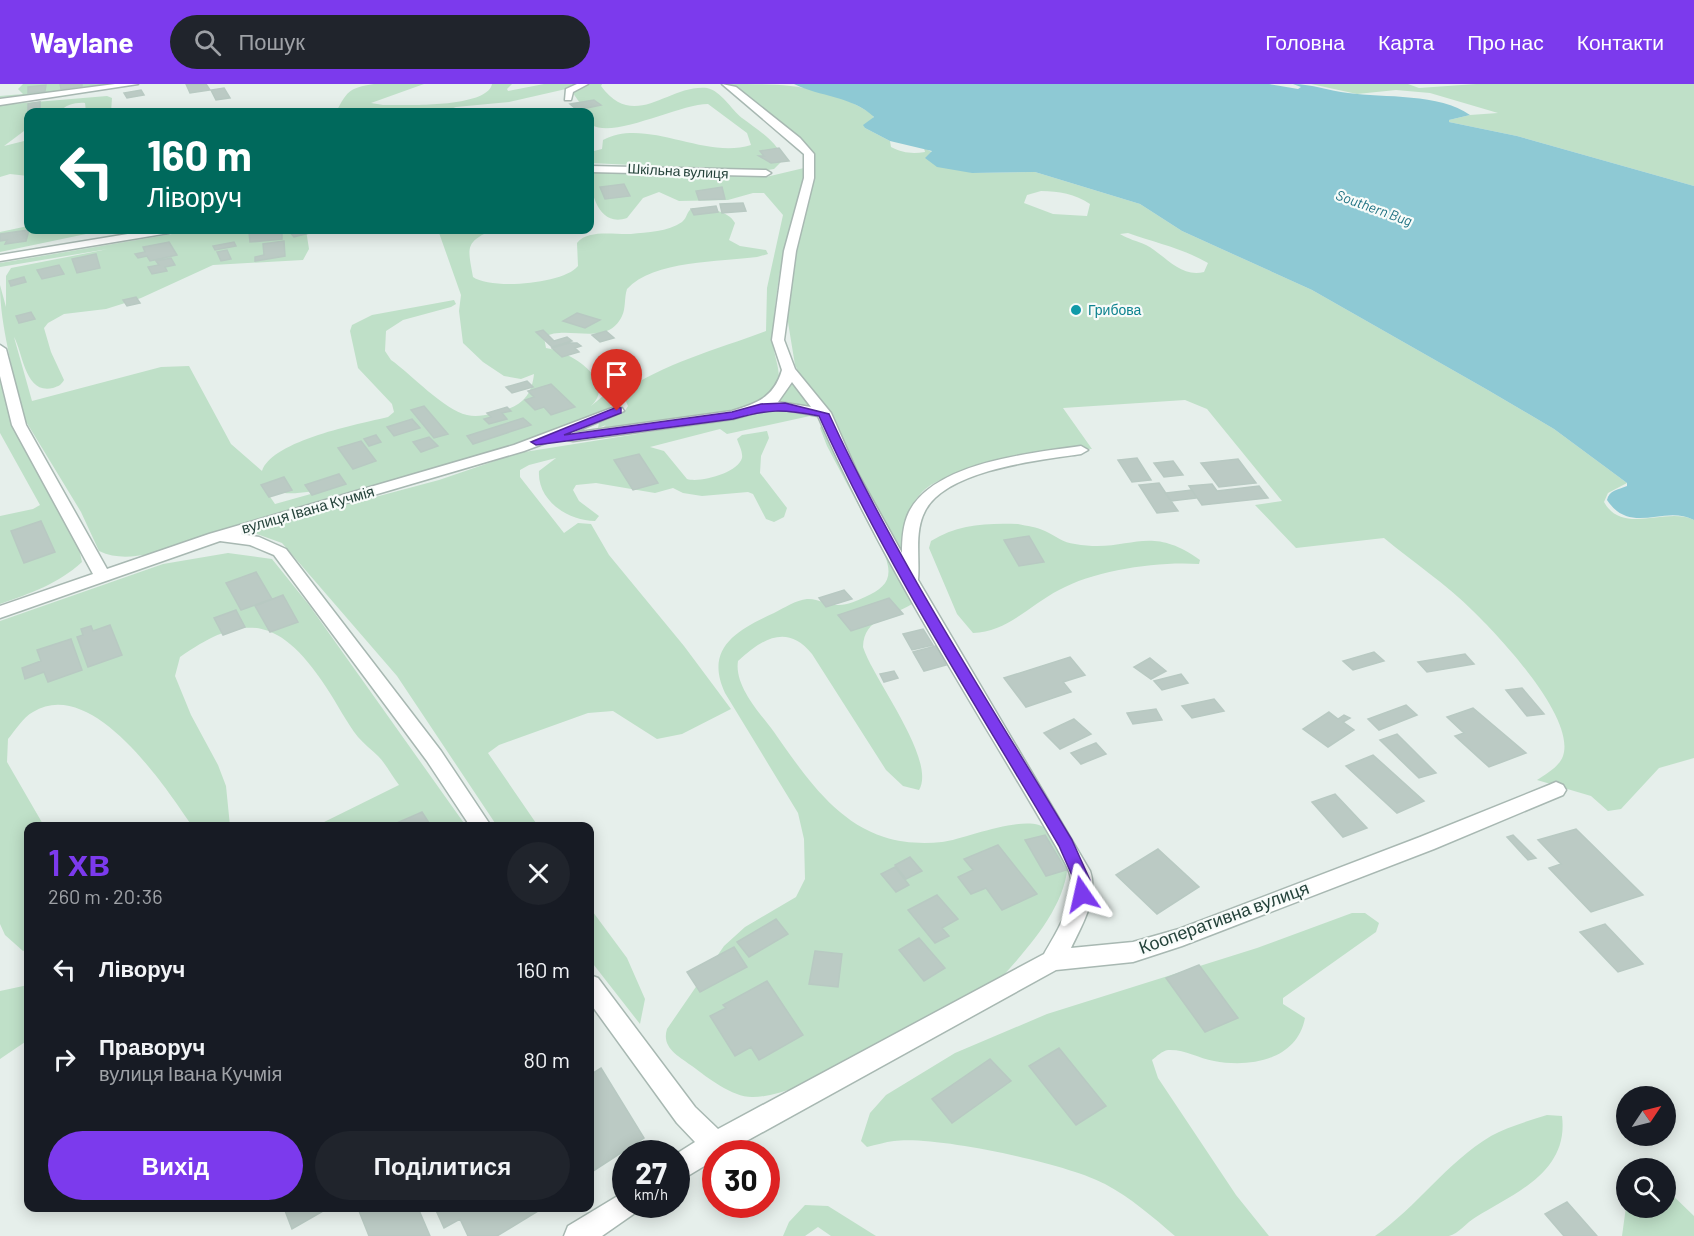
<!DOCTYPE html>
<html lang="uk">
<head>
<meta charset="utf-8">
<style>
  :root { --surface:#171b24; --page:#20242c; --text:#f1f3f6; --muted:#9ea1a6; --accent:#7c3aed }
  body { margin:0; font-family:Barlow,sans-serif; background:var(--page); color:var(--text); height:100vh; display:flex; flex-direction:column; font-size:22px; white-space:nowrap }
  * { box-sizing:border-box; margin:0 }
  p { font-size:20px; color:var(--muted) }
  .icon { flex:none; width:33px; height:33px; fill:none; stroke:currentColor; stroke-width:2; stroke-linecap:round; stroke-linejoin:round }
  .map { position:relative; flex:1; overflow:hidden }
  .details { position:absolute; left:24px; top:738px; width:570px; height:390px; display:flex; flex-direction:column; background:var(--surface); border-radius:12px; box-shadow:0 3px 15px #0003 }
  .details>* { flex:none }
  .banner { position:absolute; left:24px; top:24px; width:570px; height:126px; border-radius:12px; box-shadow:0 3px 15px #0003; background:#00695c; color:#fff; overflow:hidden }
  .needle { width:39px; rotate:55deg }
  .buttons { position:absolute; left:1616px; top:1002px; display:grid; gap:12px }
  .buttons a { display:grid; place-items:center; width:60px; height:60px; border-radius:50%; background:var(--surface); box-shadow:0 3px 15px #0003; font-size:30px }
  .speed { position:absolute; left:612px; top:1056px; display:flex; gap:12px; font-size:30px; font-weight:700; text-align:center }
  .speed>* { display:grid; place-content:center; width:78px; height:78px; border-radius:50%; background:var(--surface); box-shadow:0 3px 15px #0003; line-height:1 }
  .speed small { font-size:15px; font-weight:400 }
  .speed .limit { border:9px solid #d22; background:#fff; color:#111 }
  .pin { position:absolute; display:grid; place-items:center; width:51px; height:51px; color:#fff; margin:-62px -26px; border-radius:50% 50% 50% 0; rotate:-45deg; box-shadow:0 0 6px #0007 }
  .pin .icon { rotate:45deg }
  .me { position:absolute; width:66px; margin:-33px; rotate:349deg; stroke-linejoin:round; filter:drop-shadow(0 0 4px #0008) }
  .turn { display:flex; align-items:center; gap:21px; height:126px; padding:0 24px; font-size:27px }
  .turn .icon { width:78px; height:78px; stroke-width:2.5 }
  .turn b { display:block; font-size:42px; line-height:51px }
  .round { display:grid; place-items:center; flex:none; width:63px; height:63px; border-radius:32px; background:var(--page) }
  .head { display:flex; align-items:center; justify-content:space-between; height:102px; padding:0 24px }
  h1 { font-size:36px; font-weight:600; line-height:45px; color:var(--accent) }
  .action { display:flex; gap:12px; margin-top:auto; padding:12px 24px }
  .action a { flex:1; height:69px; border-radius:36px; background:var(--accent); color:#fff; font-size:24px; font-weight:600; line-height:69px; text-align:center }
  .action a+a { background:var(--page); color:var(--text) }
  ul { padding:0; list-style:none }
  li { display:flex; align-items:center; gap:18px; height:90px; padding:0 24px }
  li div { flex:1 }
  li b { display:block; font-size:22px }
  li em { font-style:normal }
  header { display:flex; align-items:center; gap:36px; box-sizing:border-box; height:84px; padding:0 30px; background:var(--accent); color:#fff }
  header strong { font-size:28px }
  nav { display:flex; gap:33px; margin-inline-start:auto; font-size:21px }
  .search { width:420px; height:54px; background:var(--page); display:flex; align-items:center; gap:15px; box-sizing:border-box; padding:0 21px; border-radius:33px; color:var(--muted); font-size:22px }
  .map>svg:first-child { display:block }
</style>
</head>
<body>
<header>
<strong>Waylane</strong>
<div class="search"><svg class="icon" aria-label="search" viewBox="0 0 24 24"><circle cx="10" cy="10" r="6"/><path d="M15 15l6 6"/></svg>Пошук</div>
<nav><a>Головна</a><a>Карта</a><a>Про нас</a><a>Контакти</a></nav>
</header>
<div class="map">
<svg width="1694" height="1152" viewBox="0 0 1694 1152">
  <rect width="100%" height="100%" fill="#e6efeb"/>
  <path fill="#bfe0c8" fill-rule="evenodd" d="M23,0H120L0,17V12L23,10L18,5Z
    M374,0H424L371,19L383,21C406,21 487,24 492,0H512L507,5L508,7L544,0H602L601,2C635,48 668,0 707,4C721,7 731,25 742,34C758,46 775,56 784,75L774,85L762,87L590,79V68L602,65L603,56C647,33 704,76 751,61L747,49L708,20C679,20 614,55 592,41C590,28 579,20 572,7L566,5L509,18L456,23L442,28H336C347,8 348,4 374,0Z
    M729,0C783,0 825,0 872,30L874,35L864,41L865,44L890,57L891,63C903,69 912,70 925,68L924,64L926,65L972,89L1035,88L1140,120L1182,147L1312,206L1486,305L1554,345L1627,399L1608,409L1604,418C1623,452 1666,422 1694,436V674L1659,684L1621,725L1608,727L1591,712L1537,696C1546,690 1559,683 1563,672C1576,634 1499,552 1473,527C1446,500 1413,478 1384,454L1296,464L1255,421L1282,417L1207,325L1185,316L1063,324L1092,365L1078,364C1043,371 954,383 928,403C919,409 910,423 908,433C901,456 917,495 912,520C892,533 864,533 863,563C873,595 937,676 919,706L903,702L886,686L812,570C787,539 762,555 738,577C734,602 760,629 774,648C803,689 834,737 884,753C902,759 923,760 942,758C966,755 1029,727 1048,746C1056,754 1062,768 1068,777C1067,821 1030,862 1001,894C947,924 809,1014 752,1013C732,1013 708,994 692,982C679,972 661,964 667,945L724,862L745,843L796,813L805,795L804,755L798,729L725,609C704,564 737,546 774,529C784,524 796,516 807,515C818,514 828,522 839,521C848,521 856,517 865,513C885,504 894,495 885,472L827,362L820,344L823,338L795,281L786,226L799,142L814,94L811,68L753,21L745,10ZM1041,107C1059,107 1075,110 1090,120L1087,132L1053,130L1024,119L1027,111ZM1128,149C1156,159 1182,164 1208,179L1204,188C1180,194 1165,171 1146,161C1137,157 1128,155 1120,150Z
    M1311,0H1408L1419,4L1476,0H1694V102L1517,52L1449,38V36L1470,31L1498,29L1430,9L1396,6L1357,10Z
    M107,12L112,14L111,28H86L85,19C77,18 64,21 60,28H28V44L4,62L28,56V92L10,90L0,93V21Z
    M804,84L806,93C787,144 775,199 773,254C772,276 789,294 769,313C750,331 631,342 599,347L606,341L598,344L599,339L624,328L628,322L622,309C663,279 719,265 766,247L767,204L783,131L764,109H753L728,116L679,117L659,108L643,114L627,134C598,144 590,107 590,88L612,86L766,93Z
    M693,124C707,124 728,126 735,139L729,156L740,162L766,166L768,170L757,173C721,178 653,176 627,205C624,214 626,224 622,232C607,264 567,240 544,253L546,264C570,267 618,297 591,322L603,312L613,318L610,323C561,351 502,365 447,382C348,412 249,439 150,470C132,473 116,475 99,467L81,428L22,331C45,378 72,427 82,478C58,500 31,509 0,520V432L33,425L40,421L0,349V299L6,303L21,328C14,286 0,243 0,201L6,223V192L11,184L108,165L0,183V179L196,146H306L309,165L303,176L213,181L141,214L106,225L64,230L48,239L44,244L51,268L64,296C61,301 59,302 53,304C25,311 23,269 14,253L32,317L161,283L189,282L231,360L262,387C273,356 359,340 388,333L394,328L392,320L358,284L350,247L352,241L372,231L454,216L456,220L451,223L403,236L386,247L385,267L391,276C411,290 444,326 467,331C480,334 495,329 508,325C525,319 532,308 534,290L521,295L504,292L483,278L463,259L459,227L461,211L438,146H493C464,158 468,164 473,193C491,206 564,200 578,182L577,159C588,145 615,151 631,150C647,148 668,148 682,138C688,133 686,127 693,124ZM266,399C274,416 309,407 325,406L275,420L262,401Z
    M28,142V146H105L0,168V148Z
    M791,293L817,326L798,321H769Z
    M788,325L810,332L727,350L720,345L650,363L664,367L687,395C700,399 738,389 742,374C743,368 739,361 737,355L742,351L767,347L769,354L761,372L760,389L787,424L784,433L774,438L766,435L753,410L748,408L702,412L683,409L673,404L655,409L596,399L576,401L573,406L579,417L599,432L595,437C568,437 537,416 539,387L556,374L529,381L520,386V393L564,449L578,439L591,440L609,471L684,562L731,625L682,650L657,655L613,627L588,629L499,661L488,669L538,742H497L397,592L282,459L254,449L259,444L439,396L518,369L738,334L767,326Z
    M1018,440C1027,442 1037,443 1045,447C1056,452 1063,459 1075,460C1130,470 1147,438 1200,476L1199,480C1158,477 1095,486 1059,506C1030,521 1007,548 973,549L957,530L929,464L931,457C958,440 987,439 1018,440Z
    M228,469L272,475L309,521L466,742H431L421,728L390,742H316L399,701C392,692 386,680 378,672C372,666 364,660 358,653C346,638 337,619 326,603C281,535 246,526 180,573L175,592L191,631L218,681L226,702L230,742H192C165,702 92,592 33,628C23,633 15,647 8,655L7,678L44,742H28V865L23,867L5,851L0,840V537L163,480Z
    M590,824L627,874L645,915L640,940L590,876Z
    M1352,829H1365L1379,839L1376,848L1283,914V920L1305,934C1297,976 1250,984 1214,977C1198,974 1184,965 1168,966C1162,967 1157,972 1152,976L1158,994L1236,1111L1269,1152H1175C1153,1133 1131,1114 1105,1100C1069,1080 935,1051 894,1057C885,1058 876,1061 867,1063L861,1057L870,1029L886,1011L955,969L1047,930L1257,864Z
    M28,901V956L0,975V907Z
    M1547,1031L1562,1032C1569,1088 1515,1109 1476,1133C1467,1138 1458,1150 1449,1152C1432,1152 1394,1152 1375,1152C1417,1123 1446,1079 1491,1052C1507,1043 1528,1037 1547,1031Z
    M1665,1104L1694,1132V1152H1622L1626,1123L1665,1124Z
    M805,1121L828,1122L876,1152H831L818,1143L805,1152H783L789,1138Z"/>
  <path fill="#8ec9d4" d="M794,0H1269L1298,5L1301,3L1293,0C1312,0 1329,7 1348,9C1384,14 1440,9 1470,31L1449,36V38L1517,52L1694,102V436C1664,420 1631,452 1607,416C1609,406 1618,406 1627,402V399L1554,345L1486,305L1312,206L1182,147L1140,120L1035,88L972,89L937,83L925,74L932,67L890,57L865,44L863,41L874,33C852,12 820,13 794,0Z"/>
  <path fill="#bbcac4" stroke="#b8c9c2" stroke-width="1.5" d="M60,0H82V2L61,5Z
    M186,0H206L210,6L190,9Z
    M46,1L45,7L28,9V3Z
    M224,4L230,14L216,16L211,6Z
    M141,6L144,11L127,14L124,9Z
    M594,16L601,21L577,26L570,20Z
    M40,18V28L28,30V20Z
    M779,64L789,77L771,79L759,72H764L760,67Z
    M624,100L630,112L605,115L600,103Z
    M722,103L725,115L699,116L696,107Z
    M743,119L746,127L722,129L720,120Z
    M716,122L718,128L694,131L691,125Z
    M29,146L26,157L5,160L7,156L0,157V150Z
    M258,146H282V155L250,158L249,148Z
    M288,146H311L313,148L294,153Z
    M284,157L285,172L255,177V173L264,171L263,160Z
    M169,158L177,171L150,177L147,172L138,174L135,170L145,168L143,163Z
    M234,158L236,162L215,166L213,162Z
    M227,166L231,175L221,177L217,168Z
    M96,170L100,184L77,189L72,175Z
    M171,174L175,181L165,183L167,187L152,190L148,183L159,181L156,177Z
    M59,181L64,190L42,195L37,186Z
    M24,193L26,198L11,202L9,197Z
    M136,213L140,219L127,222L123,216Z
    M31,228L35,235L19,239L16,232Z
    M577,229L600,236L585,244L563,237Z
    M543,246L554,257L567,253L572,257L552,263L536,248Z
    M606,247L614,254L600,258L592,251Z
    M569,259H577L581,262L575,264L579,268L562,273L552,264Z
    M527,297L533,303L512,309L506,303Z
    M551,300L575,323L551,331L544,323L535,326L525,316L534,313L528,307Z
    M424,322L448,350L434,354L411,326Z
    M507,323L511,327L502,329L507,335L489,340L484,335L491,333L487,329Z
    M523,334L531,341L473,360L467,352Z
    M412,335L420,344L394,352L387,343Z
    M376,351L381,358L369,362L364,355Z
    M429,353L438,362L421,368L413,358Z
    M361,357L376,377L353,385L338,364Z
    M639,370L658,399L633,406L614,376Z
    M1137,374L1151,396L1132,398L1118,376Z
    M1238,375L1256,399L1219,403L1201,379Z
    M1173,377L1183,391L1164,393L1154,379Z
    M339,390L346,400L312,411L305,401Z
    M284,393L292,406L269,413L261,401Z
    M1159,399L1171,417L1178,427L1157,429L1139,401Z
    M1212,400L1217,407L1259,402L1268,414L1202,421L1189,402Z
    M1192,406L1197,414L1171,417L1165,409Z
    M41,437L55,468L24,479L11,447Z
    M1029,452L1044,478L1019,482L1004,456Z
    M256,488L272,515L241,526L226,499Z
    M844,506L852,515L826,523L819,514Z
    M283,511L298,538L270,548L255,522Z
    M889,514L903,530L851,547L838,531Z
    M236,526L245,543L223,551L214,534Z
    M110,541L122,571L88,583L77,553L83,551L81,545L91,542L93,547Z
    M923,545L933,561L912,566L903,550Z
    M71,555L82,586L48,598L44,588L25,595L22,584L41,577L37,566Z
    M936,562L946,581L924,587L913,568Z
    M1374,568L1384,577L1353,586L1343,577Z
    M1465,570L1474,580L1427,588L1418,578Z
    M1070,573L1085,591L1063,598L1071,608L1026,623L1004,594Z
    M1150,574L1166,587L1151,595L1134,583Z
    M894,587L898,594L884,598L880,590Z
    M1181,590L1188,599L1162,606L1154,597Z
    M1522,604L1544,630L1527,632L1506,606Z
    M1214,615L1224,627L1192,634L1182,622Z
    M1406,621L1417,631L1379,646L1368,635Z
    M1473,624L1526,669L1489,683L1455,652L1464,649L1447,633Z
    M1156,625L1162,636L1133,640L1127,629Z
    M1329,628L1338,635L1344,631L1350,634L1343,638L1354,646L1328,663L1303,645Z
    M1074,635L1091,650L1060,665L1044,649Z
    M1397,650L1436,689L1419,694L1380,656Z
    M1096,659L1106,670L1081,680L1071,669Z
    M1373,671L1424,717L1397,729L1346,682Z
    M1335,710L1367,744L1343,753L1312,718Z
    M422,728L431,742H390Z
    M1576,745L1643,811L1591,828L1549,784L1561,780L1538,756Z
    M1045,751L1066,786L1046,792L1025,756Z
    M1513,751L1536,774L1528,776L1507,753Z
    M998,761L1037,810L1002,826L986,804L971,810L958,793L973,786L964,775Z
    M1158,765L1199,803L1157,830L1116,791Z
    M910,773L922,787L906,795L895,781Z
    M895,783L909,801L896,808L881,790Z
    M937,811L958,835L942,844L949,852L935,859L908,826Z
    M776,835L788,850L749,873L737,858Z
    M1605,840L1643,880L1618,888L1580,848Z
    M919,854L945,884L924,897L899,866Z
    M734,863L747,883L700,908L687,888Z
    M815,867L842,870L838,903L809,900Z
    M1199,881L1238,934L1205,948L1166,894Z
    M767,897L803,951L759,976L751,963L735,972L710,932L726,924L723,921Z
    M1059,964L1106,1022L1076,1041L1029,982Z
    M990,975L1011,997L952,1039L932,1015Z
    M601,984L644,1054L590,1089V991Z
    M1567,1118L1597,1152H1564L1545,1130Z
    M284,1124H324L325,1126L292,1145Z
    M366,1124H418L430,1152H369L359,1127Z
    M435,1124H543L497,1152H468L460,1135L444,1144Z"/>
  <g fill="none" stroke-linecap="round" stroke-linejoin="round">
    <g stroke="#a8b8b2" stroke-width="3">
      <path id="minor" d="M115,0H138L0,21V15Z
        M577,0H588L573,8L571,16H565L566,5Z
        M722,0L736,3L800,54L814,70V94L796,167L784,256L795,285L831,329L857,388L902,469C902,455 903,440 909,428C934,378 1032,369 1081,362L1088,366L1081,370C1039,376 946,386 925,427C914,448 920,474 918,496L1090,787C1099,813 1082,841 1071,864L1133,858L1179,845L1420,753L1549,701L1556,698L1563,701L1566,706L1563,711L1434,765L1182,862L1133,878L1056,886L723,1070H716V1075L676,1099V1070L695,1058L677,1039L590,919V891L598,894L695,1023L718,1045L1044,870C1056,849 1075,820 1071,794C1069,784 1062,774 1057,764C975,622 883,483 818,332L785,326L762,327L733,335L573,357L568,356L567,351L524,367L241,450L259,453L286,465L441,667L491,742H470L427,677L274,471L250,461L220,457L0,534V522L93,490L12,341L0,292V261L6,265L26,341L107,485L209,450L514,361L612,324H622L624,327L572,349L732,327C758,319 774,313 782,286L772,256L784,167L804,94V70ZM792,298L811,323L778,318Z
        M590,82L766,86L771,89L766,92L590,88Z
        M152,146H175L169,149L0,177V171Z
        M626,1107V1120H639L635,1129L602,1152H564L568,1142Z"/>
    </g>
    <use href="#minor" fill="#fff" fill-rule="evenodd"/>
  </g>
  <path fill="#7c3aed" stroke="#51269a" stroke-width="1.5" d="M785,319L829,330C897,478 988,616 1072,756L1090,796L1087,815H1076L1074,796L1059,762C976,621 886,482 819,332C782,325 769,325 733,335L536,361L531,358L617,323L621,324V329L564,351L732,328L761,320Z"/>
  <circle fill="#0f9aa8" stroke="#f7fbf9" stroke-width="2" cx="1076" cy="226" r="6"/>
  <g text-anchor="middle" stroke-width="4.5" stroke-linejoin="round" paint-order="stroke">
    <g font-size="14" fill="#24423a" stroke="#f7fbf9">
      <text transform="translate(678 87) rotate(3)" y="5">Шкільна вулиця</text>
    </g>
    <g font-size="14" font-style="italic" fill="#1c6f80" stroke="#f7fbf9">
      <text transform="translate(1374 124) rotate(20)" y="5">Southern Bug</text>
    </g>
    <g font-size="14" fill="#0d838f" stroke="#f7fbf9" text-anchor="start">
      <text x="1088" y="231">Грибова</text>
    </g>
    <g font-size="15" fill="#24423a" stroke="#f7fbf9">
      <text transform="translate(308 426) rotate(-16)" y="5">вулиця Івана Кучмія</text>
    </g>
    <g font-size="18" fill="#24423a" stroke="#f7fbf9">
      <text transform="translate(1224 834) rotate(-20)" y="6">Кооперативна вулиця</text>
    </g>
  </g>
</svg>
<div class="buttons">
<a><svg class="needle" viewBox="-14 -14 28 28"><path d="M0-13l5 13h-10z" fill="#e53935"/><path d="M0 13l5-13h-10z" fill="#9ea1a6"/></svg></a>
<a><svg class="icon" aria-label="search" viewBox="0 0 24 24"><circle cx="10" cy="10" r="6"/><path d="M15 15l6 6"/></svg></a>
</div>
<div class="speed"><div>27<small>km/h</small></div><div class="limit">30</div></div>
<div class="pin" style="left:617px;top:327px;background:#d93025"><svg class="icon" aria-label="arrive" viewBox="0 0 24 24"><path d="M6 21V4h12l-3 4 3 4H6"/></svg></div>
<svg class="me" style="left:1082px;top:810px" viewBox="-20 -20 40 40"><path d="M0-17L14 15 0 8-14 15z" fill="#7c3aed" stroke="#fff" stroke-width="4"/></svg>
<div class="banner">
<div class="turn"><svg class="icon" aria-label="left" viewBox="0 0 24 24"><path d="M17 20v-9H6M10 6l-5 5 5 5"/></svg><div><b>160 m</b>Ліворуч</div></div>
</div>
<section class="details">
<div class="head"><div><h1>1 хв</h1><p>260 m · 20:36</p></div><a class="round"><svg class="icon" aria-label="close" viewBox="0 0 24 24"><path d="M6 6l12 12M18 6L6 18"/></svg></a></div>
<ul>
<li><svg class="icon" aria-label="left" viewBox="0 0 24 24"><path d="M17 20v-9H6M10 6l-5 5 5 5"/></svg><div><b>Ліворуч</b></div><em>160 m</em></li>
<li><svg class="icon" aria-label="right" viewBox="0 0 24 24"><path d="M7 20v-9h11M14 6l5 5-5 5"/></svg><div><b>Праворуч</b><p>вулиця Івана Кучмія</p></div><em>80 m</em></li>
</ul>
<div class="action"><a>Вихід</a><a>Поділитися</a></div>
</section>
</div>
</body>
</html>
